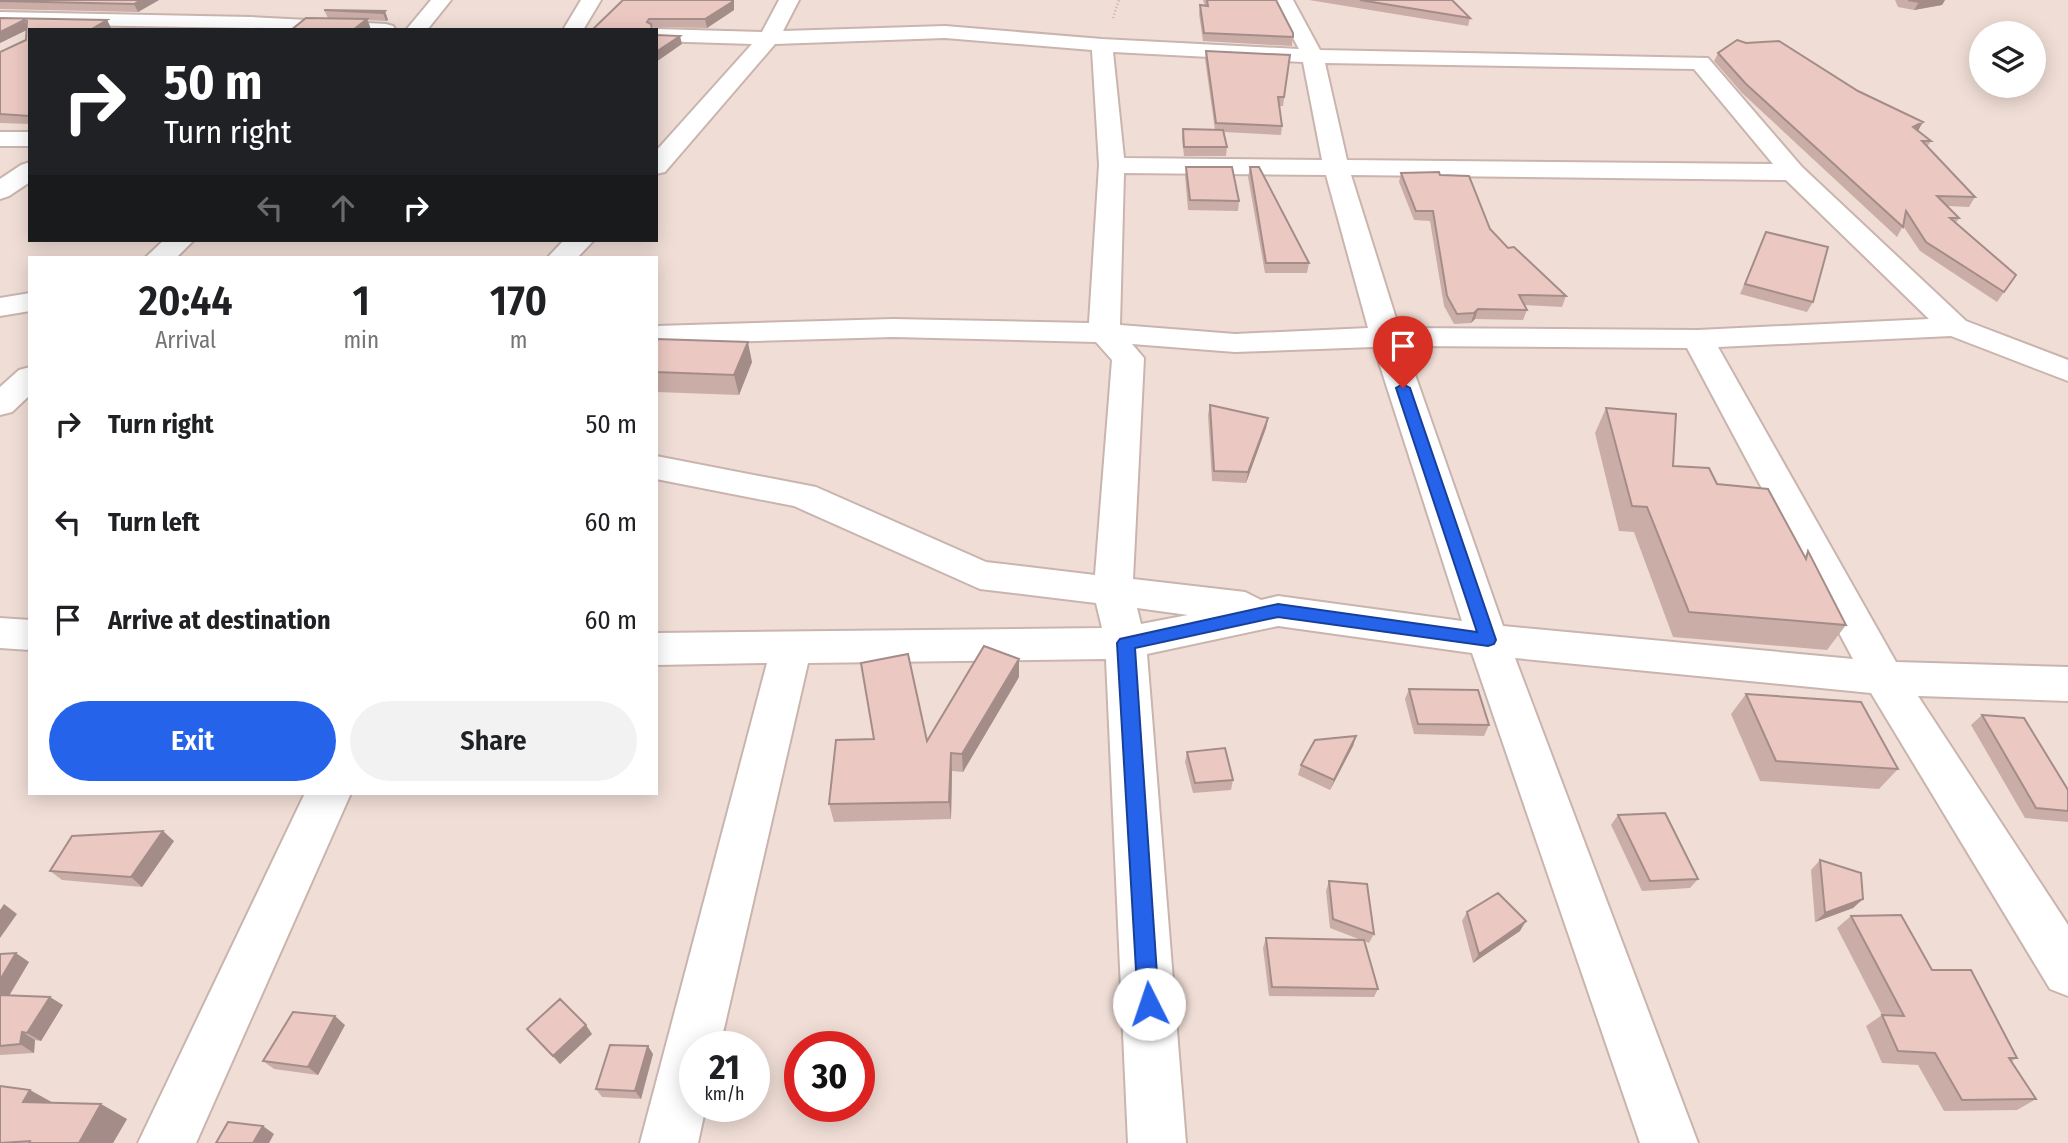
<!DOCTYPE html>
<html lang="en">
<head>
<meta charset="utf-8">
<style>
  :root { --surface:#fff; --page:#f2f2f2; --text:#202124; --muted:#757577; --accent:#2563eb }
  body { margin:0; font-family:"Fira Sans Condensed",sans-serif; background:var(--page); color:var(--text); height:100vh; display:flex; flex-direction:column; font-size:26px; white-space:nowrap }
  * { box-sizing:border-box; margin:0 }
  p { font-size:23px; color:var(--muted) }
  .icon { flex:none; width:38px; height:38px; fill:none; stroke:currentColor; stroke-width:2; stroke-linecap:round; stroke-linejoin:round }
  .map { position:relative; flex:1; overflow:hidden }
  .sheet { position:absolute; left:28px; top:256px; width:630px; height:539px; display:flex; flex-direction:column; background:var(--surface); border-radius:0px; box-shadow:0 4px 18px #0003 }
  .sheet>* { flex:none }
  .banner { position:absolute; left:28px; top:28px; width:630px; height:214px; border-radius:0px; box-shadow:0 4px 18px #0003; background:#202124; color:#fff; overflow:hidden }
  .fabs { position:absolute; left:1969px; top:21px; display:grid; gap:14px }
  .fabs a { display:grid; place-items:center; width:77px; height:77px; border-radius:50%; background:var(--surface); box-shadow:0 4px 18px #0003; font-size:35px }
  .speed { position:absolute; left:679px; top:1031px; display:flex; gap:14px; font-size:35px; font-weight:700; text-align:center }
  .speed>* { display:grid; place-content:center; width:91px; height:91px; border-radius:50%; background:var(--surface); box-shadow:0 4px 18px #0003; line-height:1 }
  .speed small { font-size:18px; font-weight:400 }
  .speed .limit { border:10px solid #d22; background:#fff; color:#111 }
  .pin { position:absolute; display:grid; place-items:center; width:60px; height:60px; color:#fff; margin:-72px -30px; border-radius:50% 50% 50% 0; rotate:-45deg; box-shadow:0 0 7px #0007 }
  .pin .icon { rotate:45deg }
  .me { position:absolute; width:77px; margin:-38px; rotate:356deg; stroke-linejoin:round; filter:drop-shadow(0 0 5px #0008) }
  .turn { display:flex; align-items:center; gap:24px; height:147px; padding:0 21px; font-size:32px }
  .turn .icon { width:91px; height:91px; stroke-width:2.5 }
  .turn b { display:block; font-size:49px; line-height:60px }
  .lanes { display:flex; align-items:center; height:66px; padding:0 21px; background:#0003; justify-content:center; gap:35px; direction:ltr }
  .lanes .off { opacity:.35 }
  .eta { display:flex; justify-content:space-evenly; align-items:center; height:119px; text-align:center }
  .eta b { font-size:42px; font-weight:600; line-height:49px }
  .action { display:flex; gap:14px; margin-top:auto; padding:14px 21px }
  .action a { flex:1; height:80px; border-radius:42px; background:var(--accent); color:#fff; font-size:28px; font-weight:600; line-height:80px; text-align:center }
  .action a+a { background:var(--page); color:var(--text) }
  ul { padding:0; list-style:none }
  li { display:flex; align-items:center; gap:21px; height:98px; padding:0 21px }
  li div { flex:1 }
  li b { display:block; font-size:26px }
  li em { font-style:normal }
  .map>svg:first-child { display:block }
</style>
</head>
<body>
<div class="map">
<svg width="2068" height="1143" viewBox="0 0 2068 1143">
  <rect width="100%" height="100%" fill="#f9eee6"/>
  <path fill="#f0ded6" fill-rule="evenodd" d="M0,0H2068V1143H0ZM30,30H656V240H30ZM1981,33H2034V86H1981ZM30,257H656V793H30ZM695,1046H754V1106H695ZM800,1046H859V1106H800Z"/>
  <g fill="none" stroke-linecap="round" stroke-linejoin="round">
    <g stroke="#c9b4ae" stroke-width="4">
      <path id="minor" d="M431,0H451L427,30H406Z
        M581,0H601L583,30H563Z
        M779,0H799L783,31L945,26L1102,39L1299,49L1273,0H1293L1320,50L1708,58L1802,167L1966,321L2068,360V381L1951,336L1718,347L1896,662L2068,667V701L1918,696L2068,925V996L2050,989L1871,693L1515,658L1698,1143H1640L1472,653L1278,626L1147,654L1186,1143H1128L1106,659L808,663L720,1046H695V1106H706L698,1143H640L767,663L656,665V633L1102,628L1096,603L980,589L794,506L656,479V456L816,487L986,562L1095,575L1112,360L1096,342L893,337L656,344V326L893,319L1089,323L1099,165L1092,50L945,38L775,44L665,172L656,174V151L752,44L656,41V30H652L656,29L762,32ZM1113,52L1303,62L1322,160L1124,158ZM1325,63L1694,69L1773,164L1347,160ZM1124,173L1326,175L1368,328L1235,334L1120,325ZM1351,175L1786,180L1929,319L1698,330L1399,328ZM1132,344L1235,352L1374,347L1462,621L1278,596L1261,600L1245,592L1133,579L1144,358ZM1405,346L1687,348L1853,659L1503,626ZM1137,608L1188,615L1141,624Z
        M0,12L251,17L386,24L393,26L396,30L0,24Z
        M0,132H30V146H0Z
        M30,162V182L9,196L0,199V179L21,165Z
        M164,240H194L177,257H146Z
        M564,240H594L578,257H548Z
        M30,293V311L0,316V298Z
        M30,367V395L12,412L0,415V387L19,370Z
        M0,618L30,620V650L0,648Z
        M305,793H351L196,1143H138Z"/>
    </g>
    <path stroke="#cfaca5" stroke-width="2.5" stroke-dasharray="1 2.5" stroke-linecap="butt" d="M1113,18L1119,0"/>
    <use href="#minor" fill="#fff" fill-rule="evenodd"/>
  </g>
  <path fill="#caada7" d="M0,0H159L138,12L0,9Z
    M623,0H734V10L707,28L652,27L653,30H592Z
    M1203,0H1276L1293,33L1292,46L1203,41L1199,14L1200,5L1205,6Z
    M1309,0H1452L1470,18L1468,26Z
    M1895,0H1945L1942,5L1914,10L1898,7Z
    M324,10L385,11L388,20L386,21L368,20L371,30L328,18Z
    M0,18L107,20L111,28L109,30H30V124L0,123V52L26,40V30L0,43Z
    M1206,51L1290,55L1283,106H1279L1282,126L1281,135L1224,132L1227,147L1226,156H1184L1182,138L1183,129L1215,130L1205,59Z
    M1718,53L1918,131L1931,141L1927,147L1975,197L1969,207L1948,206L1959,218L1956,223L2016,275L1997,302L1920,251L1903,226L1897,237L1742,93L1714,61Z
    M1186,167L1239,201L1238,211L1188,210L1185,176Z
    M1250,167L1309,263L1307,273H1265L1248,177Z
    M1401,173L1440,175L1508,248L1566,296L1562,307L1524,305L1527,310L1523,320L1475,319L1471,323L1454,324L1444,306L1430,221L1414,220L1399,182Z
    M1766,232L1813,302L1807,312L1740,294Z
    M656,339L752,362L739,395L656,392Z
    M1210,405L1268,418L1266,428L1246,483L1212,481L1208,415Z
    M1606,408L1673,466L1717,484L1805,556L1808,551L1846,625L1827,650L1673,637L1634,532L1619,531L1595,433Z
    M1019,677L963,772L952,771L951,819L834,822L829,804L927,741Z
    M1409,689L1489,725L1484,736L1414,734L1405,699Z
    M1746,694L1898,769L1879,789L1760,781L1731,714Z
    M1982,715L2068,790V822L2025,818L1971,725Z
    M1356,736L1353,746L1330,790L1298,775L1301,765Z
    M1187,752L1233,780L1231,790L1193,793L1185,762Z
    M1618,815L1698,879L1690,888L1642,891L1611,825Z
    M174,841L142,887L62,880L50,871Z
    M1820,860L1863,899L1853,908L1815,922L1811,870Z
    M1329,881L1374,934L1369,943L1364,941L1378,989L1374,997L1269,996L1263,948L1266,938L1361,940L1330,928L1326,891Z
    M1467,912L1520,931L1473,963L1462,921Z
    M1851,916L1932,970L2017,1058L2012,1061L2036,1099L2017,1110L1944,1111L1918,1065L1882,1063L1866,1026L1882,1015L1837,928Z
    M0,954L29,962L9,996L63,1005L41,1041L35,1040L34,1053L0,1055Z
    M345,1025L318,1075L274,1069L263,1061Z
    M527,1029L592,1034L560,1064Z
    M653,1054L641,1099L602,1097L596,1089Z
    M53,1102L127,1119L113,1143H0Z"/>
  <path fill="#a48d88" d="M141,0H159L138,12L134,4Z
    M732,0H734V10L707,28L705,19Z
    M1927,0H1945L1942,5L1914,10L1919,2Z
    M385,11L388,20L386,21L383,13Z
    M367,19L371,30H353Z
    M24,20L29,29L0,43V32Z
    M107,20L111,28L109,30H90Z
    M680,36L682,44L656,62V52Z
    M1923,122L1918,131L1913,127Z
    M1478,309L1475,319L1471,323L1474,313Z
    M748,342L752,362L739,395L734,375Z
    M1268,418L1266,428L1246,483L1248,472Z
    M1019,659V677L963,772L962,754Z
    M1356,736L1353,746L1330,790L1334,780Z
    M951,753L952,771L951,819L949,802Z
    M163,831L174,841L142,887L131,877Z
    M1863,899L1853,908L1815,922L1825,913Z
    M4,904L17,914L0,938V910Z
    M1526,921L1520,931L1473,963L1479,954Z
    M16,953L29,962L4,1004L0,1001V980Z
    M50,997L63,1005L41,1041L27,1033Z
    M335,1016L345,1025L318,1075L308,1067Z
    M586,1025L592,1034L560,1064L553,1056Z
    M22,1032L35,1040L34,1053L20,1044Z
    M648,1046L653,1054L641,1099L635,1091Z
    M30,1090L57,1105L23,1102Z
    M101,1104L127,1119L113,1143H79Z
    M263,1126L274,1134L269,1143H253Z"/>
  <path fill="#ebc9c2" stroke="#a48d88" stroke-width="2" d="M0,0H141L134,4L0,1Z
    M623,0H732V2L705,19H649L647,22L651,24L652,30H592Z
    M1207,0H1276L1293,33V37L1204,33L1200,5L1208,6Z
    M1360,0H1452L1470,18Z
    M1908,0H1927L1919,2Z
    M324,10H325L385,11L383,13Z
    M0,18L107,20L90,30H30V116L0,114V52L26,40L27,21L24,20L0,32Z
    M306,18L367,19L353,30H291Z
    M656,35L680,36L656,52Z
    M1737,40L1746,43L1779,41L1858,91L1923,122L1913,127L1931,141H1922L1975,197L1937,196L1959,218H1950L2016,275L2004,292L1926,242L1906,211L1903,227L1746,84L1718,53Z
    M1206,51L1290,55L1284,97H1278L1282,126L1216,123Z
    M1183,129L1223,130L1227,147H1184Z
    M1186,167H1232L1239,201L1190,200Z
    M1250,167H1259L1309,263H1266Z
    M1439,172L1440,175L1469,176L1490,229L1508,248L1514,247L1566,296L1519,295L1527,310L1478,309L1474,313L1457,314L1447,296L1433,211H1416L1401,173Z
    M1766,232L1828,247L1813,302L1745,284Z
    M656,339L748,342L734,375L656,372Z
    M1210,405L1268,418L1248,472L1214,471Z
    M1606,408L1676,414L1673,466L1709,468L1717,484L1768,489L1806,559L1808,551L1846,625L1689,612L1647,507L1632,506Z
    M984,646L1019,659L962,754L951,753L949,802L829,804L836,740L874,739L861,663L908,654L927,741Z
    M1409,689L1478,690L1489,725L1418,724Z
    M1746,694L1861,702L1898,769L1776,761Z
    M1982,715L2024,718L2068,790V811L2036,808Z
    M1356,736L1334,780L1301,765L1315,740Z
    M1225,748L1233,780L1195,783L1187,752Z
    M1665,813L1698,879L1650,881L1618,815Z
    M163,831L131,877L50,871L72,836Z
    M1820,860L1861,873L1863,899L1825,913Z
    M1329,881L1367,884L1374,934L1333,919Z
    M1498,893L1526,921L1479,954L1467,912Z
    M1901,915L1932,970H1971L2017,1058H2009L2036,1099L1962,1100L1935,1053L1898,1051L1882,1015L1904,1016L1851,916Z
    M1266,938L1364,940L1378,989L1272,987Z
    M16,953L0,980V954Z
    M0,995L50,997L27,1033L22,1032L20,1044L0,1046Z
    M560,999L586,1025L553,1056L527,1029Z
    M293,1012L335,1016L308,1067L263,1061Z
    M610,1045L648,1046L635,1091L596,1089Z
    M0,1086L30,1090L23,1102L101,1104L79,1143H29L30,1141L0,1143Z
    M228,1122L263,1126L253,1143H216Z"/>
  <path fill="#2563eb" stroke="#184099" stroke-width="2" d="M1403,384L1410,388L1496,640L1494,644L1488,646L1278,617L1135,648L1159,1004L1156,1012L1149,1015L1141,1012L1138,1004L1117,643L1120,639L1278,604L1477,632L1396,388Z"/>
</svg>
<div class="fabs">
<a><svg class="icon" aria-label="layers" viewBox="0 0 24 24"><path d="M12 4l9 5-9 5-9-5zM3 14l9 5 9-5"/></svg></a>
</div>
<div class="speed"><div>21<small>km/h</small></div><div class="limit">30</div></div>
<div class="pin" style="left:1403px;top:388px;background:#d93025"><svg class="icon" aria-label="arrive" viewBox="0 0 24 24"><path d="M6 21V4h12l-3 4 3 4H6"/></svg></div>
<svg class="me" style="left:1149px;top:1004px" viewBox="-20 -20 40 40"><circle r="19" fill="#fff"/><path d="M0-13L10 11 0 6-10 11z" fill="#2563eb"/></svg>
<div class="banner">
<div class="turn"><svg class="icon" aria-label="right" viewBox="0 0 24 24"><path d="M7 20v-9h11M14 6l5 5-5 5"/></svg><div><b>50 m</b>Turn right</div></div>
<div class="lanes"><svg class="icon off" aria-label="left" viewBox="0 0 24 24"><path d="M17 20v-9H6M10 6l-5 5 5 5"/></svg><svg class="icon off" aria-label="ahead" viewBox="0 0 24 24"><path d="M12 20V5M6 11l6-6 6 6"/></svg><svg class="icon" aria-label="right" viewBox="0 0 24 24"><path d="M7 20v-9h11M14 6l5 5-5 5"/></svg></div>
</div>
<section class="sheet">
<div class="eta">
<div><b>20:44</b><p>Arrival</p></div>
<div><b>1</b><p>min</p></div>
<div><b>170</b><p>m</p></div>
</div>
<ul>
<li><svg class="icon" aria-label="right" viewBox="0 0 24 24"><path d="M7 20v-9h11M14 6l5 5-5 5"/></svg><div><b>Turn right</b></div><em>50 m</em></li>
<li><svg class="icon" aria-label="left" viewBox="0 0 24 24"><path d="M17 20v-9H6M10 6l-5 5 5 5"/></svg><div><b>Turn left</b></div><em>60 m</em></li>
<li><svg class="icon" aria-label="arrive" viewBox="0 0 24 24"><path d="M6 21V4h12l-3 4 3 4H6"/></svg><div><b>Arrive at destination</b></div><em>60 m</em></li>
</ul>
<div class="action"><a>Exit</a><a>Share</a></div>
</section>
</div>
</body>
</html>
